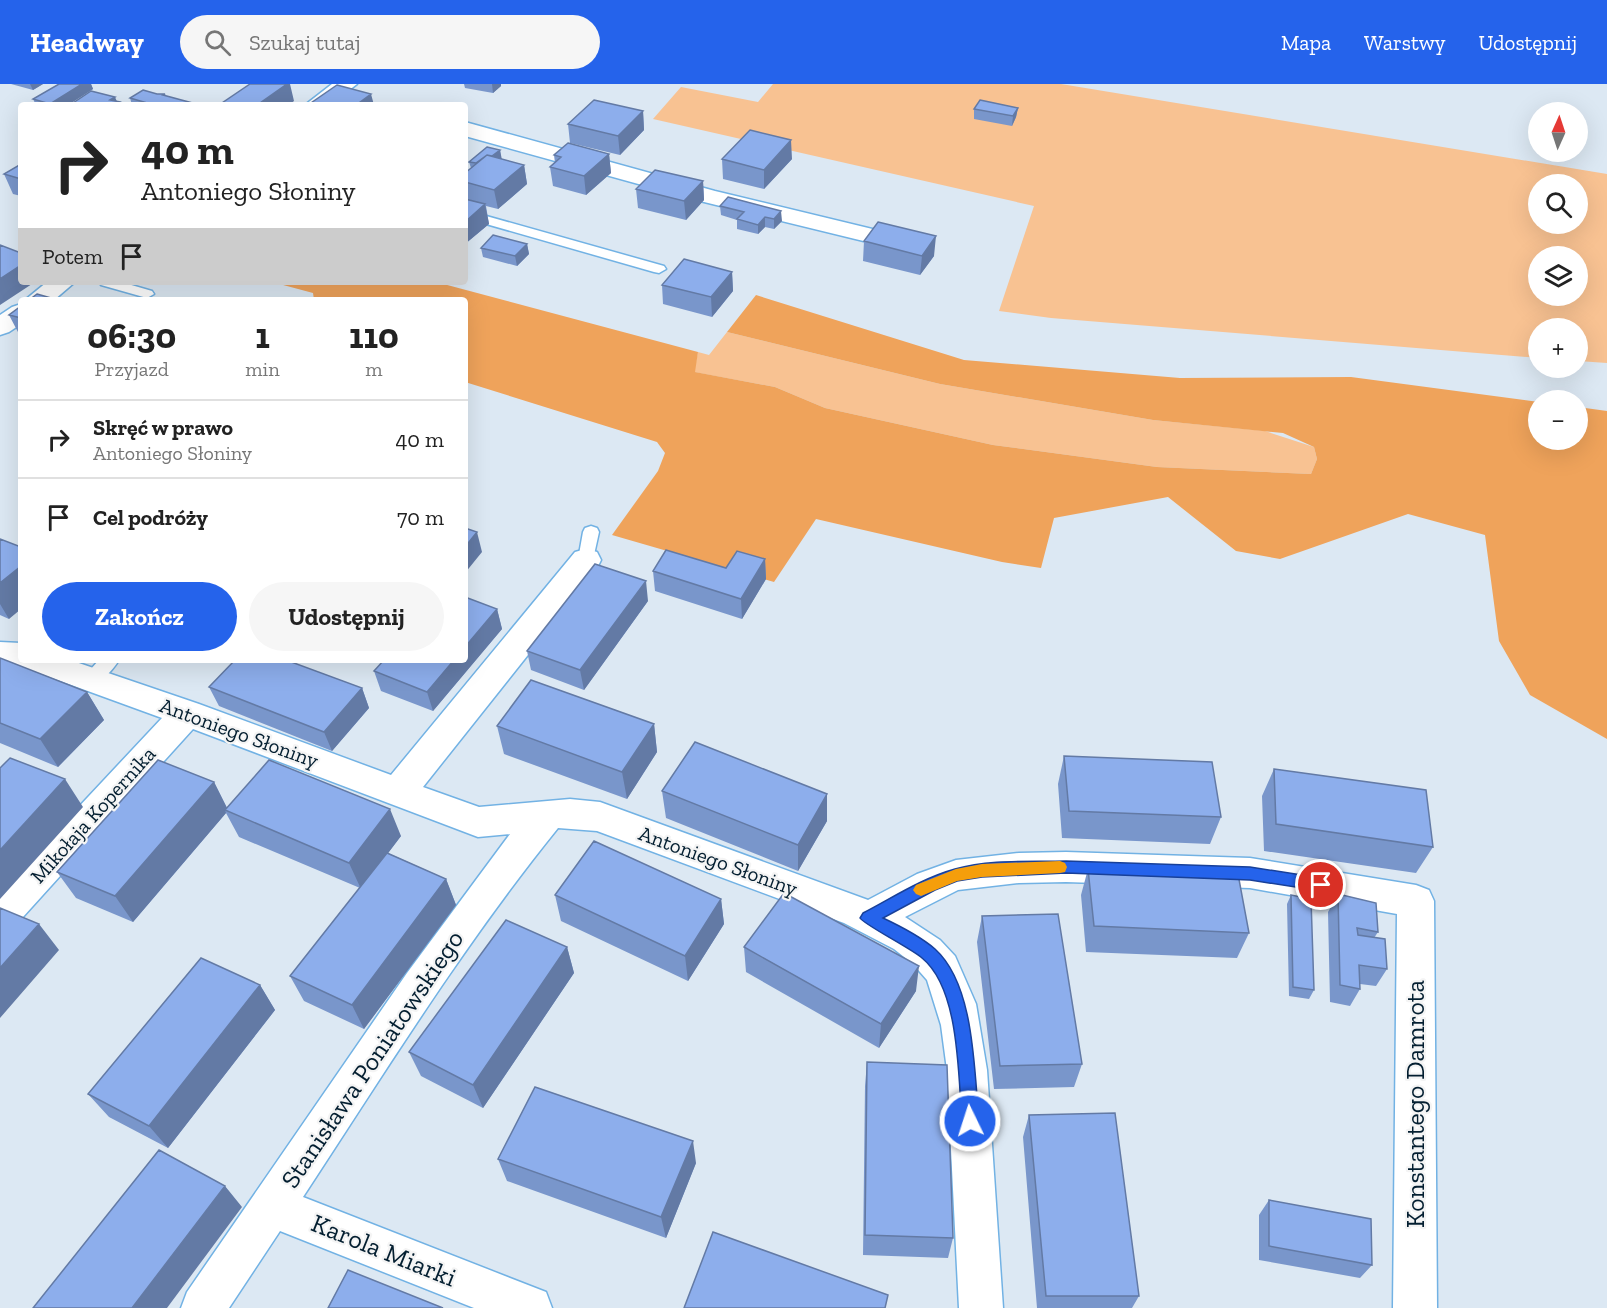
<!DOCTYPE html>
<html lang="pl">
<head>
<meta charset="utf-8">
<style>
  :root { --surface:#fff; --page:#f6f6f6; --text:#222; --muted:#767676; --line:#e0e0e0; --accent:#2563eb }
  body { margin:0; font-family:"Zilla Slab",serif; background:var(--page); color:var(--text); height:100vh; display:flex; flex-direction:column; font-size:22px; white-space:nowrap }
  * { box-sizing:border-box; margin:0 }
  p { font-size:20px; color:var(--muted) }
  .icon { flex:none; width:33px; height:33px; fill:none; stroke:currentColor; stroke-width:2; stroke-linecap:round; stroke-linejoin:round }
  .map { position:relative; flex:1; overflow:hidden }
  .side { position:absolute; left:18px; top:213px; width:450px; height:366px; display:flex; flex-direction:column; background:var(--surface); border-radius:6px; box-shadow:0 6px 24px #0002 }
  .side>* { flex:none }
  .hud { position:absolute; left:18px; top:18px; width:450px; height:183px; border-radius:6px; box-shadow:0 6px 24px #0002; background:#fff; color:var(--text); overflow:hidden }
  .needle { width:39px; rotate:3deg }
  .tools { position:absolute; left:1528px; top:18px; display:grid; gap:12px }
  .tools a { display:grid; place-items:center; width:60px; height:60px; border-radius:50%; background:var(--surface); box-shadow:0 6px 24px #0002; font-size:30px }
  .pin { position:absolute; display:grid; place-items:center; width:51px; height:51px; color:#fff; margin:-26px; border:3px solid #fff; border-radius:50%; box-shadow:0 2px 6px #0007 }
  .me { position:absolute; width:66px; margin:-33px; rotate:356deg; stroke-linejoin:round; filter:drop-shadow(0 0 4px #0008) }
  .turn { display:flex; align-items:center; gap:21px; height:126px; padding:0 24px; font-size:27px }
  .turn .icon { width:78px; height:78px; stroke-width:2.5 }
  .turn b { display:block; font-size:42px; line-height:51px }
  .then { display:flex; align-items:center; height:57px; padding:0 24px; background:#0003; gap:12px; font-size:22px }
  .eta { display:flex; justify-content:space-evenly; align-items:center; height:102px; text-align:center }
  .eta b { font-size:36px; font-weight:700; line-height:42px }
  .primary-button { display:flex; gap:12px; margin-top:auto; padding:12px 24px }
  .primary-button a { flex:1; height:69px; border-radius:36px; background:var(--accent); color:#fff; font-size:24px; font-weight:700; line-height:69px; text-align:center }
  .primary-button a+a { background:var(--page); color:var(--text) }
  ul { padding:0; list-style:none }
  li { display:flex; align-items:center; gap:18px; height:78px; padding:0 24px; border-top:2px solid var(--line) }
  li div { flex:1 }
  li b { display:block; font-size:22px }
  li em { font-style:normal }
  header { display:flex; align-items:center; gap:36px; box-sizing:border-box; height:84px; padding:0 30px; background:var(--accent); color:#fff }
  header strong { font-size:28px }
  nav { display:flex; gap:33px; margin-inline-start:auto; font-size:21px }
  .search { width:420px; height:54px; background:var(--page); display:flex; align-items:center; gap:15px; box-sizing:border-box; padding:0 21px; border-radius:33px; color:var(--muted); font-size:22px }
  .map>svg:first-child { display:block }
</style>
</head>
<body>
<header>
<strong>Headway</strong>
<div class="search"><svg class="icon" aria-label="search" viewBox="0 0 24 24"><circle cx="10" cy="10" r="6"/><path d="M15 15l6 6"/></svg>Szukaj tutaj</div>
<nav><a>Mapa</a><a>Warstwy</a><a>Udostępnij</a></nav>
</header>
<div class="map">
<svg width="1607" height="1224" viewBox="0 0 1607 1224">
  <rect width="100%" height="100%" fill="#dce8f3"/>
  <path fill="#f8c292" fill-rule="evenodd" d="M773,0H1061L1607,90V279L1578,277V244H1539V274L1051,234L999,227L1034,122L653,35L681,3L758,18ZM1539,100H1578V140H1539ZM1539,172H1578V212H1539Z
    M727,248L940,300L1153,336L1265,347L1314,363L1317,375L1311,390L1157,383L993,361L825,324L775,303L694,288L698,268L709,271Z"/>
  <path fill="#efa35b" d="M272,198H436L698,268L695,288L775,303L825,324L993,361L1157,383L1311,390L1317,375L1314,363L1283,349L1153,336L940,300L727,248L756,211L964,276L1180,294L1351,293L1539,318V356H1578V323L1607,327V655L1530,611L1499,557L1485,451L1408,430L1280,475L1236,467L1168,413L1054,434L1041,484L1002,478L816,435L774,498L612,451L658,387L665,369L657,358L465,298V216H314L313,209Z"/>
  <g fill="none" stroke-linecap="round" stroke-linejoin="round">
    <g stroke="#72b2e4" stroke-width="3">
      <path id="service" d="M465,126L664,182L666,185L659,189L654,188L465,134Z
        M99,198H121L152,207L154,210L147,214L101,201Z
        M591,442L597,444L599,448L592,480H580L578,476L583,448L585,444Z
        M99,576H119C112,587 98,604 85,600L82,595Z"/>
    </g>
    <g stroke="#72b2e4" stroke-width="3">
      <path id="minor" d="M332,0H357L330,21H305Z
        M465,38L715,107L893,150L896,155L893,160L884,162L700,117L465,52Z
        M47,198H75L54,216H25Z
        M21,220V240L9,248L0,251V231L12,223Z
        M586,465L597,468L601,476L597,484L423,703L479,723L570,715L600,718L868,816L917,790L956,776L1019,769L1066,768L1250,774L1416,801L1429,806L1434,817L1437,1224H1393L1397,830L1250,804L1066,798L1019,799L958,806L905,833L940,856L955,872L976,920L987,986L1003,1224H959L947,986L941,941L927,896L913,880L894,865L844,839L597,747L558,744C464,860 385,988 303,1113L546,1208L552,1224H474L280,1147L229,1224H181L187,1208L407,889L510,750L478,753L193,645L13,844L0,849V807L162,634L22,583L0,582V558L21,559V576H70L199,620L391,691L575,468Z"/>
    </g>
    <use href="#service" fill="#fff" fill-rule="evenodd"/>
    <use href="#minor" fill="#fff" fill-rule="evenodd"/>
  </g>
  <path fill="#7996cb" d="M11,0H43L33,6Z
    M59,0H91L93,5L68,21H36L33,15Z
    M464,0H501V2L493,9L465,4Z
    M157,10H165L166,12L200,21H132L130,14Z
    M1018,24L1016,33L1012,42L974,35V25Z
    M643,27L644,46L620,71L570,59L568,40Z
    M500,66L501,75L524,81L527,100L498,125L486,122L489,140L465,160V89L471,84L469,78Z
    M609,70L611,89L586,111L553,102L550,83L555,79L554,71Z
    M722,75H792L764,105L723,95Z
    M21,80V112L13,110L4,90Z
    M703,97L704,116L686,136L638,124L636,105Z
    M720,122L782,137L774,145L765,143L758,150L737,145V136L721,131Z
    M864,157L934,172L920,191L863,177Z
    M527,160L529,170L517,182L483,173L481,164Z
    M732,188L733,207L712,233L663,220L662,201Z
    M21,222V251L19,250L9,231Z
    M0,455L9,535L0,531Z
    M765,475L766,495L742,535L655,507L653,487L726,484Z
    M648,517L584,606L531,586L527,567Z
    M497,525L502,545L433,627L381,607L374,587Z
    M0,574L87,608L104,636L58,683L0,659Z
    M209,603L362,604L369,624L332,667L219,622Z
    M654,640L657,668L627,715L504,670L497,642Z
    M1064,672L1221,733L1210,760L1062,754L1058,700Z
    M1274,685L1433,763L1416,789L1264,767L1262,712Z
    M214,698L227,724L401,752L388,769L446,795L456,821L364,945L304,917L290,892L360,804L239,753L226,729L133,838L76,814L57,788Z
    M662,707L827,710V737L798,787L666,734Z
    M1088,785L1249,849L1237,874L1086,868L1081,811Z
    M1338,810L1378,848L1374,854L1387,885L1376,902L1360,900V905L1350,922L1330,918L1328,828Z
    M555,811L721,815L724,840L688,897L561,837Z
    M1291,811L1314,906L1309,915L1289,912L1287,820Z
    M982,832L1082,980L1074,1003L994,1005L977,858Z
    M567,863L574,889L483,1024L421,992L409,968Z
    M744,863L916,907L879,964L746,888Z
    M260,901L275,926L168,1064L109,1033L88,1010Z
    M867,978L953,1154L948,1174L863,1171L865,1002Z
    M1029,1031L1139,1212L1132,1224H1037L1023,1053Z
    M498,1075L696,1079L666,1154L507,1097Z
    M1269,1116L1372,1181L1360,1194L1259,1176V1131Z"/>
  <path fill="#637aa5" d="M30,0H43L33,6Z
    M82,0H91L93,5L68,21H50V20Z
    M287,0H290L294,17L289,21H257Z
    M492,0H501V2L493,9Z
    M371,10L374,21H356Z
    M115,13L118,20L120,18L121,21H112L110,16Z
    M1018,24L1016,33L1012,42L1013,32Z
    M643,27L644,46L620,71L618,52Z
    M791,56L792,75L764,105V86Z
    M500,66L502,76L482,81Z
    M609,70L611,89L586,111L584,92Z
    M524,81L527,100L498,125L494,106Z
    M703,97L704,116L686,136L684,117Z
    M485,120L489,140L465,160V138Z
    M781,127L782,137L774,145V135Z
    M765,133V143L758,150V141Z
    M936,152L934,172L920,191L922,172Z
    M527,160L529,170L517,182L515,172Z
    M21,181V198H35L0,221V195Z
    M732,188L733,207L712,233L711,213Z
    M477,448L482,468L465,489V463Z
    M765,475L766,495L742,535L741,515Z
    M21,482V525L9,535L0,520V499Z
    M646,497L648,517L584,606L580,586Z
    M497,525L502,545L433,627L427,608L454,576H465V563Z
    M362,604L369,624L332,667L324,648Z
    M87,608L104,636L58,683L40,655Z
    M654,640L657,668L627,715L622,688Z
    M65,695L83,723L0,815V766Z
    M214,698L228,726H225L226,729L133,838L115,812Z
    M827,710V737L798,787V761Z
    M390,725L401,752L361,805L349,779Z
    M446,795L456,821L364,945L352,921Z
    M721,815L724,840L688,897L685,872Z
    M39,840L59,866L0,934V884Z
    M567,863L574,889L483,1024L473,1001Z
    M919,882L916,907L879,964L881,940Z
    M260,901L275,926L168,1064L149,1042Z
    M693,1057L696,1079L666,1154L661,1133Z
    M225,1102L242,1123L167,1224H132Z"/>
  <path fill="#8daeec" stroke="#637aa5" stroke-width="1.5" d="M59,0H82L50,20L33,15Z
    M250,0H287L257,21H219Z
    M337,1L371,10L356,21H308Z
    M143,6L157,10H165L163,11L200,21H154L130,14Z
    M91,7L115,13L110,16L120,18L116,21H70Z
    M594,16L643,27L618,52L568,40Z
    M980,16L1018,24L1013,32L974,25Z
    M750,46L791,56L764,86L722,75Z
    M568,59L609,70L584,92L550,83L561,73L554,71Z
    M487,63L500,66L492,72L487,71L476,79L469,78Z
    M487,71L524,81L494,106L465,98V89Z
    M21,80V95L4,90Z
    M655,86L703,97L684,117L636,105Z
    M728,113L781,127L774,135L765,133L758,141L737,135L744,128L720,122Z
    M465,115L485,120L465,138Z
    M878,138L936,152L922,172L864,157Z
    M493,151L527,160L515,172L481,164Z
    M0,161L21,169V181L0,195Z
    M684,175L732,188L711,213L662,201Z
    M37,210L58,216H29Z
    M21,222V234L9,231Z
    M465,444L477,448L465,463Z
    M0,455L21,463V482L0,499Z
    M666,466L726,484L737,467L765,475L741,515L653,487Z
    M595,480L646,497L580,586L527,567Z
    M465,513L497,525L465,563Z
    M0,574L87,608L40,655L0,639Z
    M235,576H286L362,604L324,648L209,603Z
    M384,576H454L427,608L374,587Z
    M531,596L654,640L622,688L497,642Z
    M695,658L827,710L798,761L662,707Z
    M1064,672L1212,678L1221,733L1069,727Z
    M10,674L65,695L0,766V684Z
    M158,676L214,698L115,812L57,788Z
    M269,676L390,725L349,779L225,726Z
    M1274,685L1426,706L1433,763L1276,740Z
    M594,757L721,815L685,872L555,811Z
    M387,769L446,795L352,921L290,892Z
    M1088,785L1238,790L1249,849L1094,842Z
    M784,809L919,882L881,940L744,863Z
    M1338,810L1376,819L1378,848L1357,844L1358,851L1385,855L1387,885L1359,881L1360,905L1340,901Z
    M1291,811L1311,815L1314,906L1293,903Z
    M0,824L39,840L0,884Z
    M1058,830L1082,980L1000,982L982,832Z
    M506,836L567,863L473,1001L409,968Z
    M201,874L260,901L149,1042L88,1010Z
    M867,978L947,981L953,1154L865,1151Z
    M535,1003L693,1057L661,1133L498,1075Z
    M1115,1029L1139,1212H1046L1029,1031Z
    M159,1066L225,1102L132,1224H33Z
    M1269,1116L1371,1135L1372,1181L1269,1162Z
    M713,1148L888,1211L885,1224H684Z
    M348,1186L443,1224H328Z"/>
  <path fill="#2563eb" stroke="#184099" stroke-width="1.5" d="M1066,777L1250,783L1321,794L1326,796L1328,801L1326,805L1321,807L1250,796L1066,789L982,793L957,797L935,806L883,834C900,842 920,852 935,865C975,901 974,987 979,1037L976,1043L970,1045L964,1043L962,1037C958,992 960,905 922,874C912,865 863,840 860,834L863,829C892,814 922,794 955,785C990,775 1030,778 1066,777Z"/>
  <path fill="#f59e0b" d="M1060,777L1065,779L1067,783L1065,788L1060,789L982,793L957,797L921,812L916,810L913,806L916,801L956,785L982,780Z"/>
  <g text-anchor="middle" stroke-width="4.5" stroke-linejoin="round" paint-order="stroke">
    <g font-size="21" fill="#031e30" stroke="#f4f4f4">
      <text transform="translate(239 649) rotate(20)" y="7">Antoniego Słoniny</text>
      <text transform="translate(93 731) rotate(-48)" y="7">Mikołaja Kopernika</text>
      <text transform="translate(718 777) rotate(20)" y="7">Antoniego Słoniny</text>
    </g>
    <g font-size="26" fill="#031e30" stroke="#f4f4f4">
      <text transform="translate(372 975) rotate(-56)" y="9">Stanisława Poniatowskiego</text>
      <text transform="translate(1415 1020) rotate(-90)" y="9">Konstantego Damrota</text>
      <text transform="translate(384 1166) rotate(22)" y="9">Karola Miarki</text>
    </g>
  </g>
</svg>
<div class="tools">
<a><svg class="needle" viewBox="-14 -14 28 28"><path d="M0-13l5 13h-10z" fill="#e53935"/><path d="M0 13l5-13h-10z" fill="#767676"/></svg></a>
<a><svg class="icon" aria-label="search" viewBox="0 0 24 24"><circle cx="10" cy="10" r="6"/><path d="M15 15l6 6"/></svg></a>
<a><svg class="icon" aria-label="layers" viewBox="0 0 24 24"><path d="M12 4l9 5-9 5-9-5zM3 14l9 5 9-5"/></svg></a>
<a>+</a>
<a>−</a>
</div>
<div class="pin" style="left:1321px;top:801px;background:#d93025"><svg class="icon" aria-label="arrive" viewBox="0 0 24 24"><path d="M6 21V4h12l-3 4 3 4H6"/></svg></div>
<svg class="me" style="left:970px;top:1037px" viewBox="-20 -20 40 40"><circle r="17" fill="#2563eb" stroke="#fff" stroke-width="3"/><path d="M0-11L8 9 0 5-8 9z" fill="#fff"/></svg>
<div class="hud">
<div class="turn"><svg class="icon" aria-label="right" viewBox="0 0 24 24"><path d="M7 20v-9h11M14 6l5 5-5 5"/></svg><div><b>40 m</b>Antoniego Słoniny</div></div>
<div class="then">Potem<svg class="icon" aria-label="arrive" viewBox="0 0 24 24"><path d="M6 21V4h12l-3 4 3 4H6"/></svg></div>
</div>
<section class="side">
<div class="eta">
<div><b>06:30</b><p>Przyjazd</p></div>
<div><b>1</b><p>min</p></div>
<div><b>110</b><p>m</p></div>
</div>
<ul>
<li><svg class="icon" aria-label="right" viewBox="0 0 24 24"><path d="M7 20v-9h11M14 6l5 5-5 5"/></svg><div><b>Skręć w prawo</b><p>Antoniego Słoniny</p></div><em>40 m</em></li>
<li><svg class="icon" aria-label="arrive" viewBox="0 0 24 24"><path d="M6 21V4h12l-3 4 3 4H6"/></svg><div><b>Cel podróży</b></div><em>70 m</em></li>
</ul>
<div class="primary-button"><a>Zakończ</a><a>Udostępnij</a></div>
</section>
</div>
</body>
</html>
